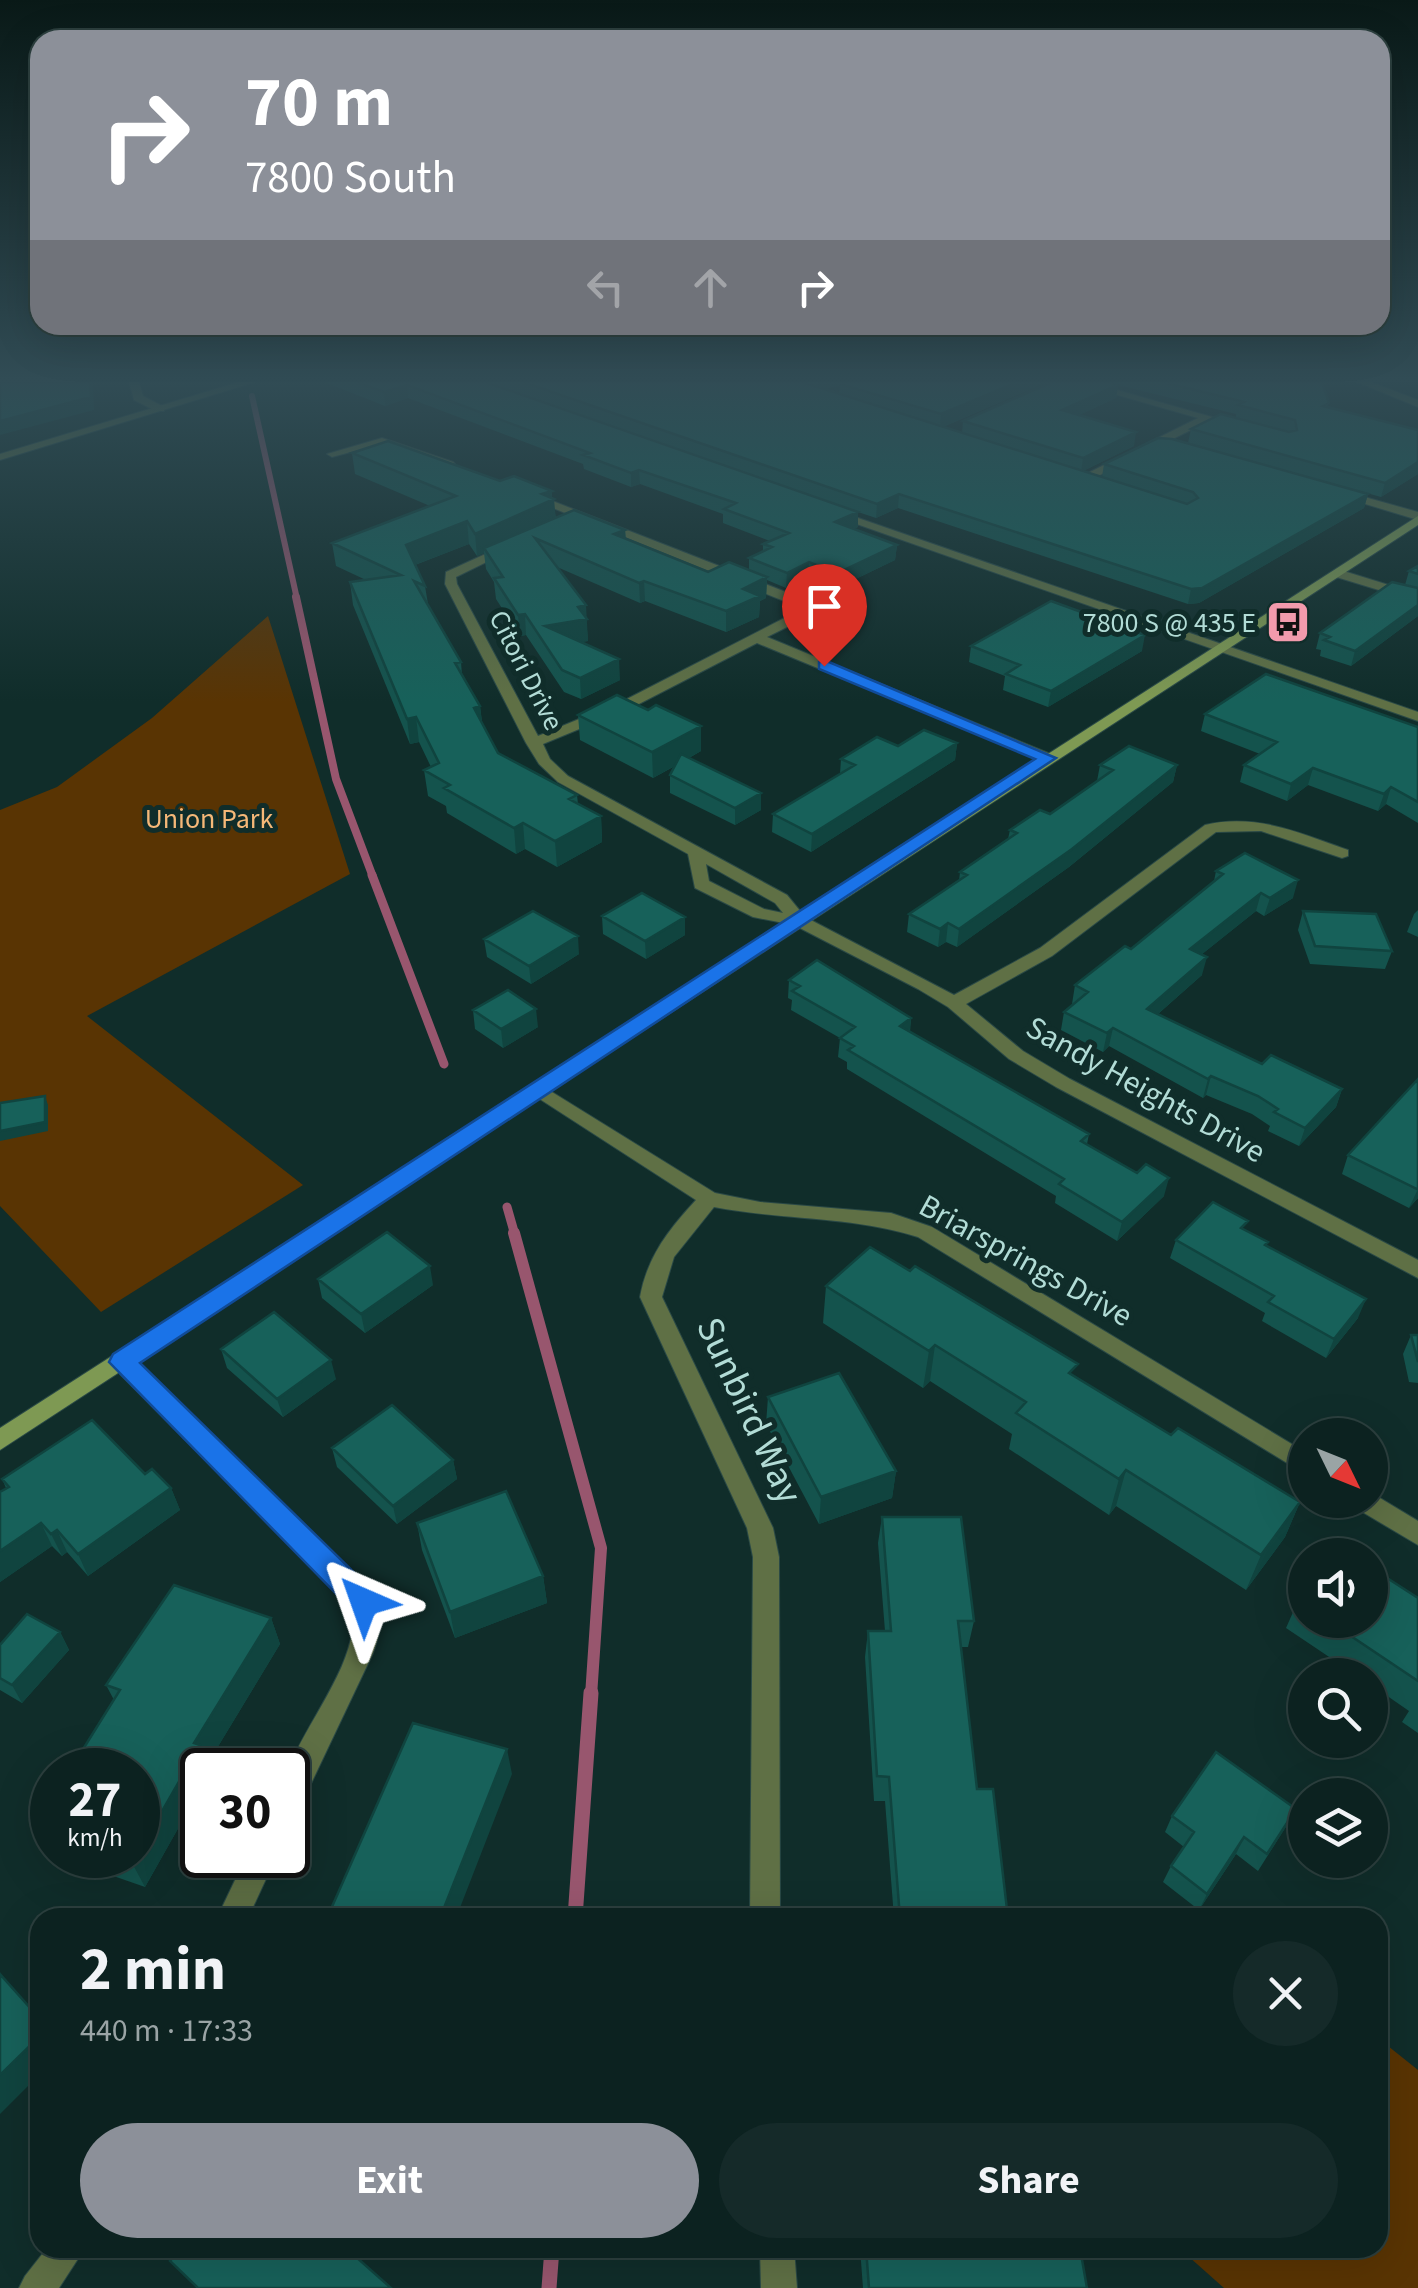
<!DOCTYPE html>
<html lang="en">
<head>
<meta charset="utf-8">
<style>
  :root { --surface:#0c2220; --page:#152a29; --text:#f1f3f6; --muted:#9aa4a5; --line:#2c3f3e; --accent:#8c9099 }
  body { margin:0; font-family:"Source Sans 3",sans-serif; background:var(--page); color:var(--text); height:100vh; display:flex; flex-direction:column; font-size:38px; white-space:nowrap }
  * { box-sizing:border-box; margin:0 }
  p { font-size:32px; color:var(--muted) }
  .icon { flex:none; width:55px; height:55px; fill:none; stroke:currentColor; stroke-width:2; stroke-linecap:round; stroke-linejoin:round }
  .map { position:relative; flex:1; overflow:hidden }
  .details { position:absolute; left:30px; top:1908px; width:1358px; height:350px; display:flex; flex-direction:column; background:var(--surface); border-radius:30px; box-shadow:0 10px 40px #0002,0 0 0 2px var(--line) }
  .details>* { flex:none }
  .banner { position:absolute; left:30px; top:30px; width:1360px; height:305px; border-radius:30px; box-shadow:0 10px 40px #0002,0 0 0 2px var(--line); background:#8c9099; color:#fff; overflow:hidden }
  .needle { width:65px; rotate:133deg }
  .buttons { position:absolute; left:1288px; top:1418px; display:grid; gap:20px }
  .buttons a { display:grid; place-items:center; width:100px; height:100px; border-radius:50%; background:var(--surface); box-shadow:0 10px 40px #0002,0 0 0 2px var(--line); font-size:50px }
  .speed { position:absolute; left:30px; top:1748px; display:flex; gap:20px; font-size:50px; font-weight:700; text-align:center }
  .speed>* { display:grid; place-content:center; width:130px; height:130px; border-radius:50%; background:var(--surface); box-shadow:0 10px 40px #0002,0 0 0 2px var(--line); line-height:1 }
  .speed small { font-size:25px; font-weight:400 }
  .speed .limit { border:5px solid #111; border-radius:15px; background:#fff; color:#111 }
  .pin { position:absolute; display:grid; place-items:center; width:85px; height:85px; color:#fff; margin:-102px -42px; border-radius:50% 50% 50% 0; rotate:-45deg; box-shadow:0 0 10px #0007 }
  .pin .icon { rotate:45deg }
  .me { position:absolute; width:110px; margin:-55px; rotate:317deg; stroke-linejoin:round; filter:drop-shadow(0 0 8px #0008) }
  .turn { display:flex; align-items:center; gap:35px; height:210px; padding:0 50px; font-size:45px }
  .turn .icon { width:130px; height:130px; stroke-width:2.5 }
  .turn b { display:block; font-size:70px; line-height:85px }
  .lanes { display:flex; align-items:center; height:95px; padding:0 50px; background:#0003; justify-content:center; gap:50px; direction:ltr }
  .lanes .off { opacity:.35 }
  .round { display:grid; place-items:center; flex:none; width:105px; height:105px; border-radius:52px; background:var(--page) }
  .head { display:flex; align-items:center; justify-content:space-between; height:170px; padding:0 50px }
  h1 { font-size:60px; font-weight:700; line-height:75px }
  .action { display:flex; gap:20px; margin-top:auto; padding:20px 50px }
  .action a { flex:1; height:115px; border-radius:60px; background:var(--accent); color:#fff; font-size:40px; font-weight:700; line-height:115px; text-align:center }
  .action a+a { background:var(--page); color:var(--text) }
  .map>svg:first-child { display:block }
</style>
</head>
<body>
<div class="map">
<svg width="1418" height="2288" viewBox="0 0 1418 2288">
  <rect width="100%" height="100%" fill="#102d2a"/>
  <path fill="#593403" d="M268,616L350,874L87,1016L303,1185L101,1312L0,1206V810L57,787L152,718Z
    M1378,2038L1418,2070V2288H1224L1179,2248H1378Z"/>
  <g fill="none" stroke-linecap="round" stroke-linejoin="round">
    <path stroke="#98566e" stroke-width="6" d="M252,396L297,599"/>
    <path stroke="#98566e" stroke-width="8" d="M296,597L336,779L373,877"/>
    <path stroke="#98566e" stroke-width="9" d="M372,875L444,1064
      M507,1207L515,1235"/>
    <path stroke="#98566e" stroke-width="12" d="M514,1233L601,1548L591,1696"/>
    <path stroke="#98566e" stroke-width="15" d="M575,1918L591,1693
      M549,2288L552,2248"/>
    <g stroke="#2a4946" stroke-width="2">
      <path id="minor" d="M129,382H139L143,396L164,407V411H156L134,400Z
        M1072,382H1089L1240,425L1235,428L1209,421L1086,482H1078V478L1198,418Z
        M1357,382H1371L1418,400V407Z
        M382,438L453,462L455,464L445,466L381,444L332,457L327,454Z
        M1343,491L1418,512V520L1339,496L1337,494Z
        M532,493L804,599L814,611L813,614L767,637L1053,755V761H1043L757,643L635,706L543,744L550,759L568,776L787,895L805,917L954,995L1040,948L1205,825C1256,813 1300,833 1348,850V856L1342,858L1261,831L1216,832L1052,956L966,1004L1023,1051L1070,1079L1418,1260V1278L1056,1087L1009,1059L948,1007L918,989L794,925L753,917L695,888L688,854L558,782L539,764L526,743L445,584L446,572L505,545L515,548L456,577L457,584L538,736L625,700L800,610L794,605L528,498V494ZM706,864L775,903L783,913L764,909L709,881Z
        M835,510L1418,712V721L831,515L829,513Z
        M1337,569L1418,594V602L1333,576L1331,573Z
        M539,1084L715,1193L760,1202L891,1213L932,1227L1305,1452V1474L918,1237C853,1216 780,1220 714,1207L674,1257L662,1297L773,1528L779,1557L780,1918H750L753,1557L747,1528L640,1297C647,1257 669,1229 696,1200L532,1094L529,1090L532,1086Z
        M122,1353L130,1356L373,1594C383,1616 381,1631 373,1653L298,1811L288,1815C287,1801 285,1781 289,1768C307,1720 362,1658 352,1607L114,1368L111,1362L114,1356Z
        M1370,1492L1418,1521V1545L1354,1507L1351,1500H1370Z
        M247,1855H277L248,1918H217Z
        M47,2248H85L59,2288H19L25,2276Z
        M760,2248H794L797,2288H761Z"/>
    </g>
    <g stroke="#2a4946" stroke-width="2">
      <path id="tertiary" d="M239,382H255L0,460V454Z"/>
    </g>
    <g stroke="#2a4946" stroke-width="2">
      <path id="secondary" d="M1418,516V525L0,1450V1428Z"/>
    </g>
    <use href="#minor" fill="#5f7045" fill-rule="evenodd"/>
    <use href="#tertiary" fill="#5f7045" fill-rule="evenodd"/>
    <use href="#secondary" fill="#7e9953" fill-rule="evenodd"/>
  </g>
  <path fill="#14534d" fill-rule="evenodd" d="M324,382H1047L943,427L962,433L963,421L1052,382H1322L1328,407L1418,430V474L1381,497L1188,443L1191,429L1236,418V414L1118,385L1116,398L1079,415L1134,446L1083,471L1102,477L1104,464L1368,494L1364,508L1199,603L1188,604L898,508L876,518L858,512V527L853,529L897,545L895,560L837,588L808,577L786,588L767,580L766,598L760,601L759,617L726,632L645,601L640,603L557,567L586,618L588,641L580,642L620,680L581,699L564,692L526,635L520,636L496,599L494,582L486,569L484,553L477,556L469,544L415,565L425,586L428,604L461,662L462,675L480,706L482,722L498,753L577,795L578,804L601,816L602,842L557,867L525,849L516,854L447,813L446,806L428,796L424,770L431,767L419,742L410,744L353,605L350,582L366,580L336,566L332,543L430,506L355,474L352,453L500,481L552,499L556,518L625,530L626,539L708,572L749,570V558L763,551V544L770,541L723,523V514L640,484L631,487L584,469L583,464L408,398L385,406ZM840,385L839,394L825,389Z
    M1418,566V616L1351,666L1320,656L1321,650L1316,649L1320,633L1405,585L1409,571Z
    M971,646L1142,651L1048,707L1003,690L1005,676L969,662Z
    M1205,714L1418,727V823L1386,804L1378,811L1308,785L1287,801L1240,782L1244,765L1260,754L1201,731Z
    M578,715L701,751L689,758L761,793V810L735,825L670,793V775L675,766L653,778L580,740Z
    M957,743L955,760L811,852L772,832L773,814L840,774L841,759L898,746Z
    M1100,765H1177L1173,782L1069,867L957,947L946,942L938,947L907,932L909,914L959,881L960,872L1008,839L1010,830L1050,814L1097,781Z
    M1216,871L1293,898L1264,916L1256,911L1202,954V975L1158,1014L1262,1064L1342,1089L1336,1107L1299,1146L1268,1131L1270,1126L1252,1114L1206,1095L1203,1098L1109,1046L1103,1052L1061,1030L1064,1012L1073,1005L1072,1004L1075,985L1131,949L1214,881Z
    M1418,910V937L1407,932L1414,914Z
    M1303,911L1392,951L1385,969L1310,964L1298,930Z
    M602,916L685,917V935L646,959L603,934Z
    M484,939L579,954L531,984L487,957Z
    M789,980L911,1018L910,1032L1089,1134L1087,1144L1164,1196L1117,1241L1055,1203L1056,1196L847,1069V1062L838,1057L840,1038L791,1010L792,1000L788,998Z
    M473,1010L538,1027L503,1048L475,1029Z
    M1418,1079V1198L1409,1208L1342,1174L1348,1155Z
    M1176,1240L1268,1242L1266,1246L1358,1318L1326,1358L1262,1321L1265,1313L1170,1258Z
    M318,1279L433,1285L365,1333L322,1298Z
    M826,1286L1075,1377L1171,1435L1300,1502L1285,1537L1246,1590L1116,1506L1109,1515L1009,1449L1012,1434L930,1381L923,1388L823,1323Z
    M1411,1335H1418V1383L1409,1382L1403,1354Z
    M221,1349L336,1379L283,1417L227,1368Z
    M768,1397L896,1471L892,1498L819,1524L766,1424Z
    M332,1448L453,1460L457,1479L397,1524L337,1467Z
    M145,1474L171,1488L180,1510L88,1576L67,1552L62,1556L52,1546L0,1582V1492L6,1488L2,1479Z
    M882,1517L974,1621L968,1647H961L977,1789L1008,1918H894L885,1801H874L865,1657L868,1631H885L878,1543Z
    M417,1523L543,1576L547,1603L455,1638L422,1550Z
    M1305,1592V1620H1370L1418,1598V1733L1402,1722L1409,1711L1370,1684V1675H1356L1286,1628L1298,1601Z
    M271,1618L280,1644L208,1763L202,1770V1786L145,1887L53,1855H138L114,1700L106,1685Z
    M60,1632L69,1650L22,1703L0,1690V1645Z
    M52,1799V1855L49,1854L33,1829Z
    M1172,1816L1287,1825L1258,1871L1236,1854L1199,1910L1163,1882L1171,1866L1184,1847L1165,1832Z
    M860,2248H1080L1087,2288H863Z"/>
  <path fill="#10443f" d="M90,382H93L94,410L0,435V421Z
    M818,382H851L818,391Z
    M1018,382H1047L940,428L941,414Z
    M407,385L408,398L385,406L384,392Z
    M1118,385L1116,398L1060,424L1062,410Z
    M1136,432L1134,446L1081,472L1083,458Z
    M1418,462V474L1381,497L1385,483Z
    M639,470L640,484L631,487V473Z
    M552,491V500L554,499L556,521L484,548V553L477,556L475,534L542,494Z
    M899,494L898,508L876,518L877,504Z
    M1368,494L1364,508L1199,603L1188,604L1191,589Z
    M858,512V527L834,537L835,522Z
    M467,521L469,544L409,567L406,545Z
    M625,530L626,550L614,534Z
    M897,545L895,560L837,588L838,573Z
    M809,562L808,577L786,588L787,573Z
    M767,577L766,598L760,601L759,617L726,632V611L743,589Z
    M644,581L645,601L640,603L639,583Z
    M586,605L588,641L547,648L545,626L578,607Z
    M1418,605V616L1351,666L1355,651Z
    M525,614L526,635L520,636L518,615Z
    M1145,635L1142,651L1048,707L1051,691Z
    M619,659L620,680L581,699L580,678Z
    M480,706L483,731L474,708Z
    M416,717L419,742L410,744L407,719Z
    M701,726V751L653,778L652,752Z
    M957,743L955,760L811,852L812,834Z
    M1177,765L1173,782L1069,867L957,947L959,929Z
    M1313,768L1308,785L1287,801L1291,784Z
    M1391,787L1386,804L1378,811L1384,794Z
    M761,793V810L735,825V808Z
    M601,816L602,842L557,867L555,841Z
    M523,823L525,849L516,854L514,828Z
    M1298,880L1293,898L1264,916L1270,898Z
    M1261,893L1256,911L1186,967L1190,949Z
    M685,917V935L646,959L645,941Z
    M948,923L946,942L938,947L940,929Z
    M578,936L579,954L531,984L529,966Z
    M1207,957L1202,975L1143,1027L1147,1009Z
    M536,1009L538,1027L503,1048L501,1029Z
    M911,1018L909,1036L900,1026Z
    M1113,1028L1109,1046L1103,1052L1107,1033Z
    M1211,1076L1206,1095L1203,1098L1208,1079Z
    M1342,1089L1336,1107L1299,1146L1305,1128Z
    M45,1096L48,1105V1131L0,1141V1131Z
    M1169,1178L1164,1196L1117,1241L1122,1222Z
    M1418,1189V1198L1409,1208Z
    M430,1266L433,1285L365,1333L361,1314Z
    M1366,1299L1358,1318L1326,1358L1334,1339Z
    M935,1345L930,1381L923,1388L929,1351Z
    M331,1360L336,1379L283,1417L277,1399Z
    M453,1460L457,1479L397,1524L393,1506Z
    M1126,1470L1116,1506L1109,1515L1119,1479Z
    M896,1471L892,1498L819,1524L821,1497Z
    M171,1488L180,1510L88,1576L78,1554Z
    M1300,1502L1285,1537L1246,1590L1261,1555Z
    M41,1523L52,1546L0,1582V1551Z
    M57,1530L67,1552L62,1556L51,1534Z
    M543,1576L547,1603L455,1638L450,1612Z
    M271,1618L280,1644L208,1763L211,1770H202V1786L145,1887L132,1863L138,1855L194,1743Z
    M60,1632L69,1650L22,1703L12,1685Z
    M507,1749L512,1774L456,1918H440Z
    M1244,1837L1236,1854L1199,1910L1207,1894Z
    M40,2036V2074L0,2114V2075Z"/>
  <path fill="#17615a" stroke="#10443f" stroke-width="2.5" d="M0,382H90L91,397L0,421Z
    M357,382H485L858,512L835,522L897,545L838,573L809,562L787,573L749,558L772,547L763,544L789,533L724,509L736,503L639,470L631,473L583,455L590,453L407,385L384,392Z
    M523,382H802L1187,504L1198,498L1193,492L1104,464L1158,438L1172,439L1368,494L1202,588L1191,589L899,494L877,504Z
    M844,382H1018L941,414L840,384Z
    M1052,382H1108L1118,385L1062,410L1136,432L1083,458L963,421Z
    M1162,382H1322L1329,403L1323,406L1418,430V462L1385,483L1191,429L1221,414L1289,432L1297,430L1295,420L1238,405L1244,402Z
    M388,441L500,481L514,476L552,491L542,494L554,499L475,534L467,521L406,545L425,586L414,581L461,662L455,663L480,706L474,708L498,753L577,795L569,799L601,816L555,841L523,823L514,828L444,788L450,785L424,770L439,763L416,717L407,719L350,582L401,575L332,543L456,496L352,453Z
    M574,510L625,530L614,534L708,572L729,562L767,577L743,589L760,596L726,611L644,581L639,583L535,538L586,605L578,607L587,619L545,626L619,659L580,678L562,670L525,614L518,615L494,578L503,577L484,548Z
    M1418,566V574L1409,571Z
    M1392,582L1418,588V605L1355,651L1324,640L1330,637L1320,633Z
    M1051,601L1145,635L1051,691L1006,674L1020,665L971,646Z
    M1266,674L1418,727V802L1391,787L1384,794L1313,768L1291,784L1244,765L1277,742L1205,714Z
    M617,695L648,710L656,705L701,726L652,752L578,715Z
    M924,730L957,743L812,834L773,814L855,765L841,759L877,737L898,746Z
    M1129,746L1177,765L1072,849L959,929L948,923L940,929L909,914L967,875L960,872L1017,833L1010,830L1040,810L1050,814L1113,770L1100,765Z
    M681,754L761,793L735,808L670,775Z
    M1245,853L1298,880L1270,898L1261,893L1190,949L1207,957L1147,1009L1262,1064L1271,1055L1342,1089L1305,1128L1274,1112L1278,1109L1258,1096L1211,1076L1208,1079L1113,1028L1107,1033L1064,1012L1088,992L1075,985L1125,946L1131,949L1223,874L1216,871Z
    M642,893L685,917L645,941L602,916Z
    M533,911L578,936L529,966L484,939Z
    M1303,911L1376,914L1392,951L1315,946Z
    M817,960L911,1018L900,1026L1089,1134L1081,1141L1137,1173L1146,1164L1169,1178L1122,1222L1059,1184L1064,1179L848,1050L854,1046L840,1038L855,1027L792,991L800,986L789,980Z
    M508,990L536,1009L501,1029L473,1010Z
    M1418,1079V1189H1417L1348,1155Z
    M45,1096V1122L0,1131V1103Z
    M1213,1202L1248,1221L1241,1228L1268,1242L1265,1245L1366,1299L1334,1339L1268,1302L1274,1296L1176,1240Z
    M387,1232L430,1266L361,1314L318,1279Z
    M870,1247L910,1271L915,1266L1078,1364L1069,1373L1171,1435L1178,1428L1300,1502L1261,1555L1126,1470L1119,1479L1016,1413L1026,1402L935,1345L929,1351L826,1286Z
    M274,1312L331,1360L277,1399L221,1349Z
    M1411,1335H1418V1362Z
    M839,1373L896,1471L821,1497L768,1397Z
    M392,1405L453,1460L393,1506L332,1448Z
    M92,1420L145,1474L152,1469L171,1488L78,1554L57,1530L51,1534L41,1523L0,1551V1492L9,1487L2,1479Z
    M506,1491L543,1576L450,1612L417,1523Z
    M882,1517H961L974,1621H958L977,1789H993L1008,1918H900L889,1777L877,1776L868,1631H891Z
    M1338,1547L1351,1555H1333Z
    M1370,1567L1418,1598V1681L1327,1620H1370Z
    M174,1585L271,1618L194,1743L200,1745L138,1853V1770H70L120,1690L106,1685Z
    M1305,1592V1606L1298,1601Z
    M27,1614L60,1632L12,1685L0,1678V1645Z
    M413,1723L507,1749L440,1918H327Z
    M1216,1752L1296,1809L1267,1854L1244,1837L1207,1894L1171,1866L1194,1832L1172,1816Z
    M52,1799V1836L33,1829Z
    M108,1855H137L132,1863Z
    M0,1974L40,2019V2036L0,2075Z
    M181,2248H346L391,2288H198L170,2261Z
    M866,2248H1080L1087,2288H869Z"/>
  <linearGradient id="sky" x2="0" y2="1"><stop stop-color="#091917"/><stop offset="0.54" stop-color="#314c55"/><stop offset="1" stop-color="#314c55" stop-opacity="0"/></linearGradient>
  <rect width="1418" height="702" fill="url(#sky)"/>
  <path fill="#1a73e8" stroke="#114b97" stroke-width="2.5" d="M819,662H829L1056,758L140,1363L375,1593L379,1602L375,1612L364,1616L354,1612L109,1362L113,1354L1035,759L819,669Z"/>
  <defs>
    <g id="bus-square" transform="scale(2.25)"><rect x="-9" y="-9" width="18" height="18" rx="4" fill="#f29aac" stroke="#102d2a"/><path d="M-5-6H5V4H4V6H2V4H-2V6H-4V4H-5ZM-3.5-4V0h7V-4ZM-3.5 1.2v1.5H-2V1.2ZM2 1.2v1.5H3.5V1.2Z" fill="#111"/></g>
  </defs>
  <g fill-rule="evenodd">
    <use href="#bus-square" x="1288" y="622"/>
  </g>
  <g text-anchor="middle" stroke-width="10" stroke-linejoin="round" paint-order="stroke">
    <g font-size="28" fill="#b2dcd6" stroke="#102d2a" text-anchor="end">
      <text x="1256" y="632">7800 S @ 435 E</text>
    </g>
    <g font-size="28" fill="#b2dcd6" stroke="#102d2a">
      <text transform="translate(527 670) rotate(63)" y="10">Citori Drive</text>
    </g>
    <g font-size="28" fill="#f5b878" stroke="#102d2a">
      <text x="209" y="828">Union Park</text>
    </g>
    <g font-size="32" fill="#b2dcd6" stroke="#102d2a">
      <text transform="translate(1146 1089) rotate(29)" y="11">Sandy Heights Drive</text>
      <text transform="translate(1026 1260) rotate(29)" y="11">Briarsprings Drive</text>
    </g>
    <g font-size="38" fill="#b2dcd6" stroke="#102d2a">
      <text transform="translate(750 1410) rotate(65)" y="13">Sunbird Way</text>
    </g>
  </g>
</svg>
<div class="buttons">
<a><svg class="needle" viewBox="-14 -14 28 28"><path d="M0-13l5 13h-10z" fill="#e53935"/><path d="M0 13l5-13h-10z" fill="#9aa4a5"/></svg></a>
<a><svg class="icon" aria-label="sound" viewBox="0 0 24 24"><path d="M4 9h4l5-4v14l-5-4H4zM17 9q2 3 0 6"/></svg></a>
<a><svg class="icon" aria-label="search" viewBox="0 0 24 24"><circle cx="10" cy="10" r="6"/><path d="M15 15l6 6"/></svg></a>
<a><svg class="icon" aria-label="layers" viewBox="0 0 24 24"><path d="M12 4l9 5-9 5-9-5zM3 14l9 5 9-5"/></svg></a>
</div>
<div class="speed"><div>27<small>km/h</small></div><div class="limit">30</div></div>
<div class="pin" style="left:824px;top:666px;background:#d93025"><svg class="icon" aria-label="arrive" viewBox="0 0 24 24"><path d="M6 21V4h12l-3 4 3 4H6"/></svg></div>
<svg class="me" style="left:364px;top:1602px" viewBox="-20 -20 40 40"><path d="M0-17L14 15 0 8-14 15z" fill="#1a73e8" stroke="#fff" stroke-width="4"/></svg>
<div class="banner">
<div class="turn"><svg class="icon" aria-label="right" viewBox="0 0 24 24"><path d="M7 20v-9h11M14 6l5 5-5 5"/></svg><div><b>70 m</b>7800 South</div></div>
<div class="lanes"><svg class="icon off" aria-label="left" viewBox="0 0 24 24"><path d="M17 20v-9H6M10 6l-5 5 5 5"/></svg><svg class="icon off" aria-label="ahead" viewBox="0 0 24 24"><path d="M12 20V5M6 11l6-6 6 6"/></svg><svg class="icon" aria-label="right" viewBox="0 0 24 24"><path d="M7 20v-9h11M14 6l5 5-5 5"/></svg></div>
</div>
<section class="details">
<div class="head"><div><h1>2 min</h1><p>440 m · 17:33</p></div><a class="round"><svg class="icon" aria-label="close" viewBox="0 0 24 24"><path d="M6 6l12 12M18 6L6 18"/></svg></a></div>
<div class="action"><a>Exit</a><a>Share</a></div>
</section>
</div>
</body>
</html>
